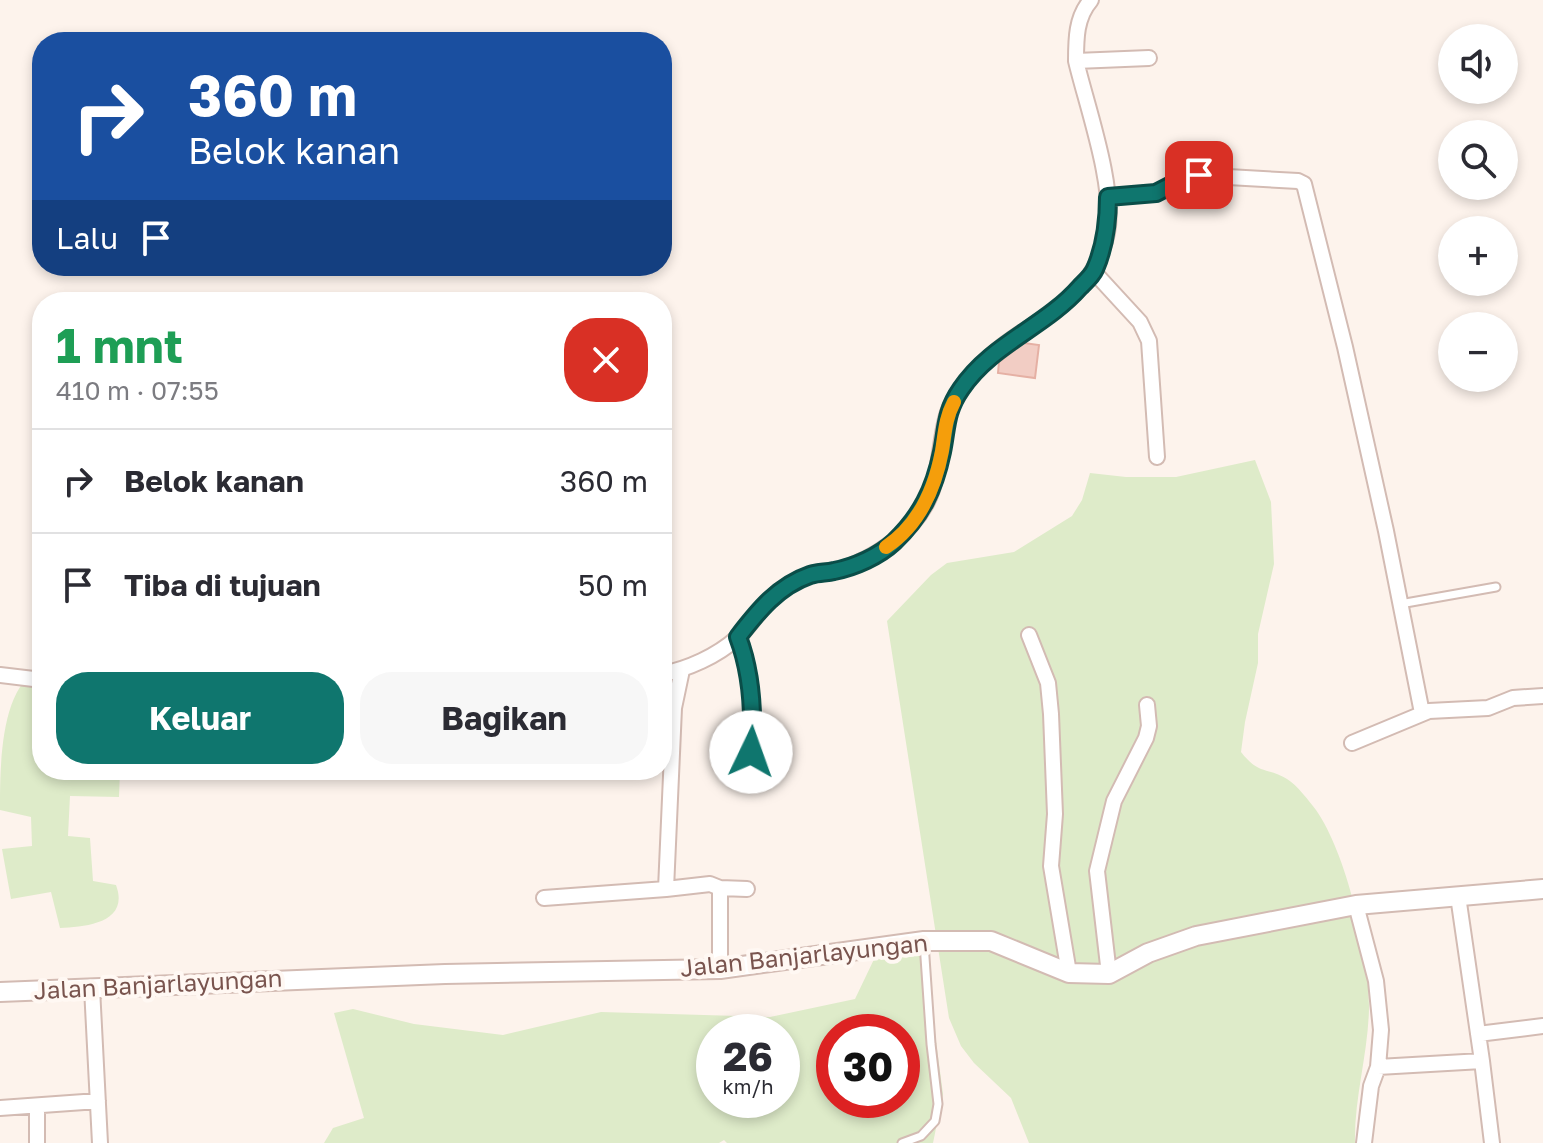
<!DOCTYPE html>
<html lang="id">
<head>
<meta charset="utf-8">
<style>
  :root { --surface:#fff; --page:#f7f7f7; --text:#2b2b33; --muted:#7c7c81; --line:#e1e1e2; --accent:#0f766e }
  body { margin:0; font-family:"Golos Text",sans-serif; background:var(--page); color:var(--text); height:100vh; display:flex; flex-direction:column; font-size:30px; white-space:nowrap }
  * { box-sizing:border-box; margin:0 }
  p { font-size:26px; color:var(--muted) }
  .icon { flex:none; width:44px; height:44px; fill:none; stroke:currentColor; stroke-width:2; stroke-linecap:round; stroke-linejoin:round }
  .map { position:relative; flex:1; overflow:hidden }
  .sheet { position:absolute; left:32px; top:292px; width:640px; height:488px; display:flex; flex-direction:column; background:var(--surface); border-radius:32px; box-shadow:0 4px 12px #0003 }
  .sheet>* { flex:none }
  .top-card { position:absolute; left:32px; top:32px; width:640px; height:244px; border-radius:32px; box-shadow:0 4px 12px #0003; background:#1a4fa0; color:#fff; overflow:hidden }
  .controls { position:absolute; left:1438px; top:24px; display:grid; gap:16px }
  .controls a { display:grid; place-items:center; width:80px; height:80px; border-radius:50%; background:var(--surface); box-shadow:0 4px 12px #0003; font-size:40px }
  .speed { position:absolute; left:696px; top:1014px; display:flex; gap:16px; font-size:40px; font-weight:700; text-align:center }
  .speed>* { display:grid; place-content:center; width:104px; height:104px; border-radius:50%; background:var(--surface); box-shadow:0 4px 12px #0003; line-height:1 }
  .speed small { font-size:20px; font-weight:400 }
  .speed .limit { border:12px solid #d22; background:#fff; color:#111 }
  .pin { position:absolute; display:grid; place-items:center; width:68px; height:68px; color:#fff; margin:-34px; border-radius:16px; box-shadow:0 4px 12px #0006 }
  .me { position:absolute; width:88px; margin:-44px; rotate:3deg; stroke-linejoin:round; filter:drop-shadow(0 0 6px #0008) }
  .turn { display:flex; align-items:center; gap:28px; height:168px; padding:0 24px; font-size:36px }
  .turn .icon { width:104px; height:104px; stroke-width:2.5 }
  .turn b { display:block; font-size:56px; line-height:68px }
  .then { display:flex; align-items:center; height:76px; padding:0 24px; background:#0003; gap:16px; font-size:30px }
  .round { display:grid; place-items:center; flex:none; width:84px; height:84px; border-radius:32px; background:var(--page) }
  .overview { display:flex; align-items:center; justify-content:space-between; height:136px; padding:0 24px }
  h1 { font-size:48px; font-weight:700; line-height:60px; color:#1e9e55 }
  .button { display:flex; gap:16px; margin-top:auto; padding:16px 24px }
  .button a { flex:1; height:92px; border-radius:32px; background:var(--accent); color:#fff; font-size:32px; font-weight:700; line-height:92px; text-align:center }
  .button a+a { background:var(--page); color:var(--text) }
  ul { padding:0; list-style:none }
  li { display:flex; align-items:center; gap:24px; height:104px; padding:0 24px; border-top:2px solid var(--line) }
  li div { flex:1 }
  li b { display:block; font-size:30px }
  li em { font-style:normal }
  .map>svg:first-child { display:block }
</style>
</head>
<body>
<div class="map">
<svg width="1543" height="1143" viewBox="0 0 1543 1143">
  <rect width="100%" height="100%" fill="#fdf3ec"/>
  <path fill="#deebc9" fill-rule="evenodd" d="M1255,460L1271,502L1274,564L1258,634V663L1245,722L1241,752C1260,776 1265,766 1287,779C1297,785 1309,801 1316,810C1347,854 1370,956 1369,1009C1368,1054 1354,1098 1355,1143H1029L1011,1098L974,1063L961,1046L949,1018L887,621L931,575L947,563L1014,552L1072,516L1082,500L1090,473L1126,477H1176Z
    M42,669V770H120L119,797L70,796L68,836L90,838L93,881L116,885C130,923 86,927 60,928L51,892L11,899L2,849L32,846L31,817L0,810C0,767 0,683 42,669Z
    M923,943L943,1094L933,1143H727L724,1140L719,1143H324L333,1128L364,1118L334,1013L353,1009L414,1024L503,1035L601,1012L770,1017L855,999L877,953ZM714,1032H782V1100H714ZM834,1032H902V1100H834Z"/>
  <path fill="#f2cdc4" stroke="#e5b0a4" stroke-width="2" d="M1024,343L1039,345L1035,378L998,373L999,362Z"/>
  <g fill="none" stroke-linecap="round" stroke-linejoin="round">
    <g stroke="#d3bbb3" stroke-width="11">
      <path id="service" d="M1400,604L1496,587
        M902,1143L921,1136L935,1121L938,1104L931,1044L924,943"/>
    </g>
    <g stroke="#d3bbb3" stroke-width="18">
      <path id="minor" d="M1076,61L1149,58
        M1108,197L1156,193L1193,175L1298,181L1304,184L1345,347L1386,531L1422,713
        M1094,272L1140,322L1149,341L1157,457
        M1029,635L1048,683L1051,714L1055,814L1051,866L1069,973
        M738,637C752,674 755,713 751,752
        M682,670L674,708L666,889L710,884L720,888V969
        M662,674C688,669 717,656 737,638C754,623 763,602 782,589C793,582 807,574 821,572C827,571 833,572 839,570C874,559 910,535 927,502C940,476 939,446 946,419C950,401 965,382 978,368C1026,317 1090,312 1107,233C1116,188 1087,107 1076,61C1076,39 1076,17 1091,0
        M0,675L42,680
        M1352,743L1429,711L1488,708L1513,698L1543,696
        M720,888L747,889
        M544,898L666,889
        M1356,905L1376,981L1381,1030L1378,1067L1371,1086L1364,1143
        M1109,974L1097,871L1114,801L1146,738L1149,726L1147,705
        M92,988L100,1143
        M1478,1034L1543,1026
        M1482,1061L1492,1143
        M1378,1067L1482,1061L1458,896
        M37,1106V1143
        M0,1108L98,1101"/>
    </g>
    <g stroke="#d3bbb3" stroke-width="22">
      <path id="tertiary" d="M0,992L445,974L720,969L924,941H991L1069,973L1109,974L1148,953L1196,936L1356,905L1543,889"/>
    </g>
    <use href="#service" stroke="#fff" stroke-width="7"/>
    <use href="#minor" stroke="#fff" stroke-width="14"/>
    <use href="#tertiary" stroke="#fff" stroke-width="18"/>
  </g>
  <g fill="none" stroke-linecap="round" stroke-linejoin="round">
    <g stroke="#0a4d48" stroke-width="20">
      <path id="route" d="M751,752C754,712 752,674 738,637C758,611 778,586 810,575C819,572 826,573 834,571C855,567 879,556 894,542C921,516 934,490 942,452C947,428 945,412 961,389C991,344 1045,327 1080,287C1085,282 1092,276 1095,269C1105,246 1108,222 1108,197L1156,193L1185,178L1199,175"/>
    </g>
    <use href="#route" stroke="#0f766e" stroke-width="14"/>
    <path stroke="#f59e0b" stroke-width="14" d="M886,547C919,525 935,488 942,451C945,433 945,419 954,402"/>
  </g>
  <g text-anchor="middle" stroke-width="8" stroke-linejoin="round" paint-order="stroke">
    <g font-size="24" fill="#79544e" stroke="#fff8f3">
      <text transform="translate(804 956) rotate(-6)" y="8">Jalan Banjarlayungan</text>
      <text transform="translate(158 985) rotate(-3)" y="8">Jalan Banjarlayungan</text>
    </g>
  </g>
</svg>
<div class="controls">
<a><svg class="icon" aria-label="sound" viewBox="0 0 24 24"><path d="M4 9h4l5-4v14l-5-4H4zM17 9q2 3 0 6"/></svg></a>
<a><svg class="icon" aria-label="search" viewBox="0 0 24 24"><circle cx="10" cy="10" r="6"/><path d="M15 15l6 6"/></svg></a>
<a>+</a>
<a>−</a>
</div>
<div class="speed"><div>26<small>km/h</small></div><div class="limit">30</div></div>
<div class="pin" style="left:1199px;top:175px;background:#d93025"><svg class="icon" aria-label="arrive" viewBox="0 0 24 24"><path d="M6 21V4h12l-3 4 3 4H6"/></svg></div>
<svg class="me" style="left:751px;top:752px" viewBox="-20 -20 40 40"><circle r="19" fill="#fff"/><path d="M0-13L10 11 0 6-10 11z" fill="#0f766e"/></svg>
<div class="top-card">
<div class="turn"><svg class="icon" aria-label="right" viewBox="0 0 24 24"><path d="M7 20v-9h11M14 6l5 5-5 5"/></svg><div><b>360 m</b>Belok kanan</div></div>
<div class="then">Lalu<svg class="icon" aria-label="arrive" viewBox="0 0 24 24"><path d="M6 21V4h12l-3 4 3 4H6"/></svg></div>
</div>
<section class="sheet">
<div class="overview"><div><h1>1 mnt</h1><p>410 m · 07:55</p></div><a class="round" style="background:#d93025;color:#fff"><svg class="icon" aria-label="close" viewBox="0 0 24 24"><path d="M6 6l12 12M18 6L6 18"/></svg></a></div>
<ul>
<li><svg class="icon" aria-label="right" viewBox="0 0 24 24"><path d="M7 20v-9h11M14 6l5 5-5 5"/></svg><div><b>Belok kanan</b></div><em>360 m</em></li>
<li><svg class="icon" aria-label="arrive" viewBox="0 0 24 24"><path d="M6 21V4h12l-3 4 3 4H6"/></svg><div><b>Tiba di tujuan</b></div><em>50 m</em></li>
</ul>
<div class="button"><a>Keluar</a><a>Bagikan</a></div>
</section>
</div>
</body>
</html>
